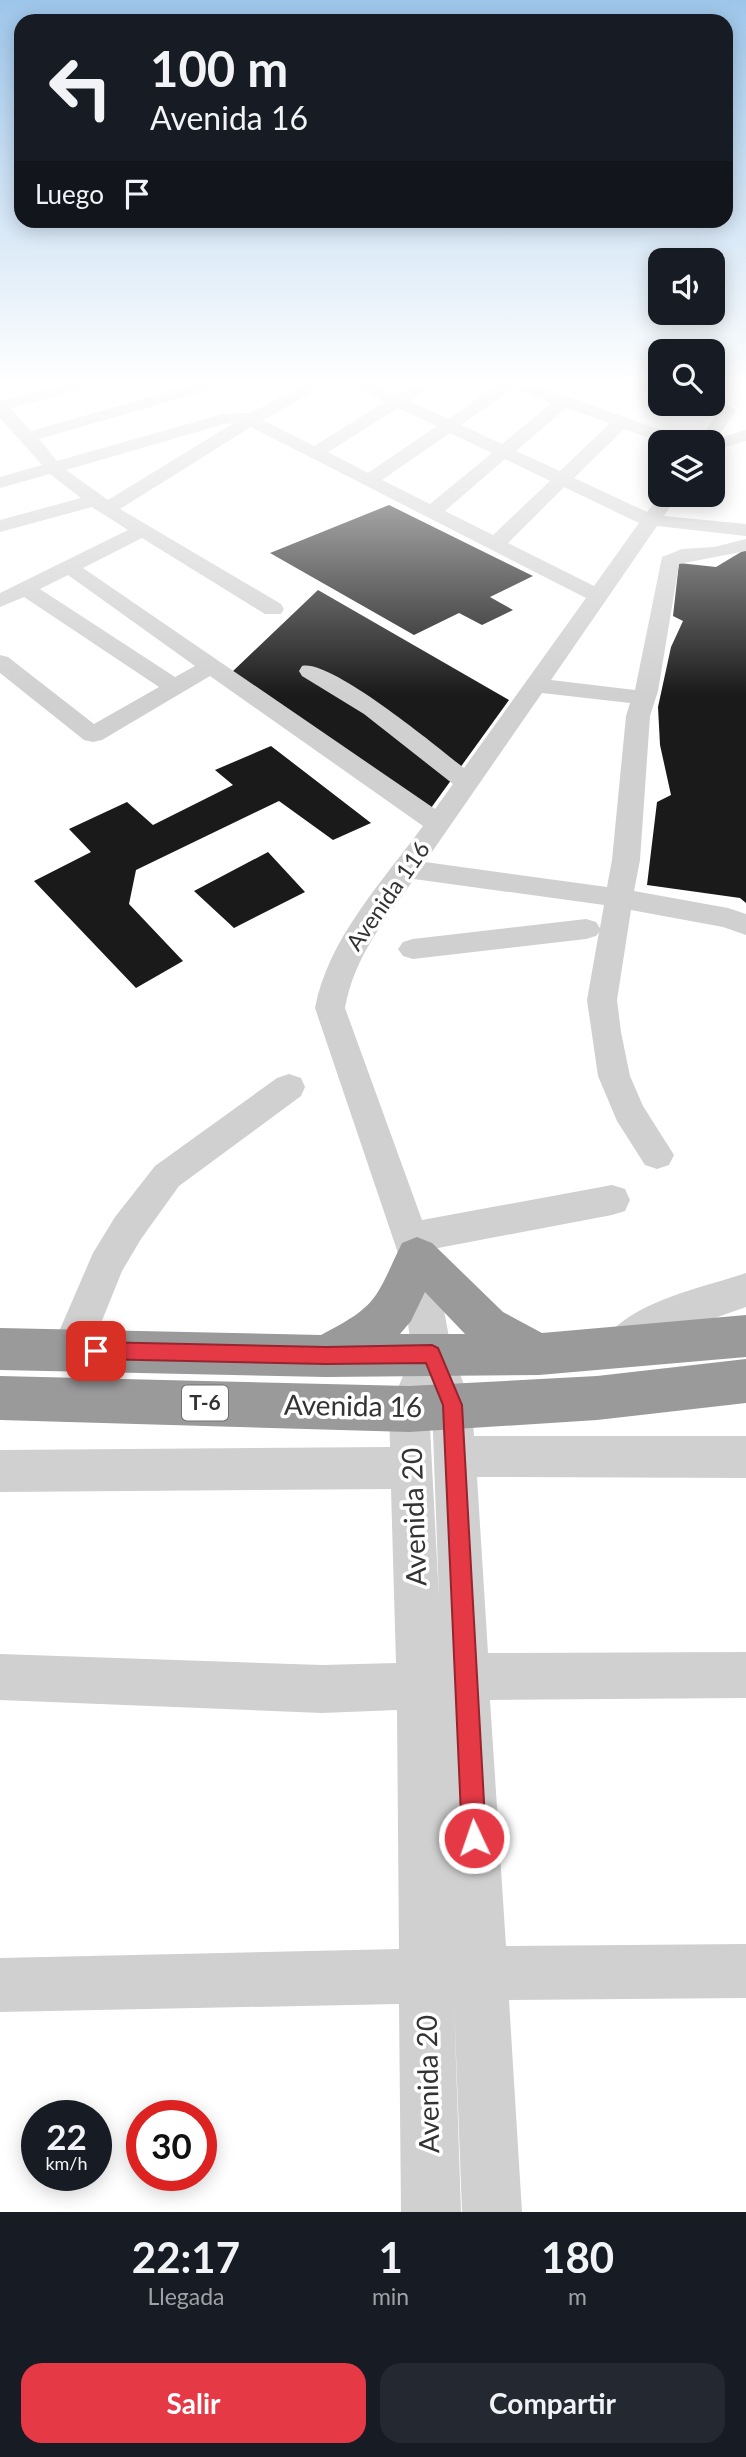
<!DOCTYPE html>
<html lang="es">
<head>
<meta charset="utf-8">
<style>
  :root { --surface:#171b24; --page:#242831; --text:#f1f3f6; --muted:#9ea1a6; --accent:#e63946 }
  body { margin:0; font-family:Lato,sans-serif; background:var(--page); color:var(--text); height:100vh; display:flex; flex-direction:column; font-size:26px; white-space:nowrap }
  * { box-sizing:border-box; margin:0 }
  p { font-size:23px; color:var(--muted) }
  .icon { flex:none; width:38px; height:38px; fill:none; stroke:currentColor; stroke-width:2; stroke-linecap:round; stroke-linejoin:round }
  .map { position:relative; height:2212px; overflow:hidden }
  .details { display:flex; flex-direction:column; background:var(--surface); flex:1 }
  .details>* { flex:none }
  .hud { position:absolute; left:14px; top:14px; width:719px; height:214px; border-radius:21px; box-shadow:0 4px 18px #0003; background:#171b24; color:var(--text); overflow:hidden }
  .controls { position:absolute; left:648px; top:248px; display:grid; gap:14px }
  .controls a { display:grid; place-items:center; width:77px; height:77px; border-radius:14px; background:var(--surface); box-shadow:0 4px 18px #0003; font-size:35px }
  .speed { position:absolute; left:21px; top:2100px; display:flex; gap:14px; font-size:35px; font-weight:700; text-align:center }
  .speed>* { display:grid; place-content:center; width:91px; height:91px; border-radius:50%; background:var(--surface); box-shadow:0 4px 18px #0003; line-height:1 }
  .speed small { font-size:18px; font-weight:400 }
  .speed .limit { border:10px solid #d22; background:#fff; color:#111 }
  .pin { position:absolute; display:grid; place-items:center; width:60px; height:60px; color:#fff; margin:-30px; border-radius:14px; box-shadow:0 4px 10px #0006 }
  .me { position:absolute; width:77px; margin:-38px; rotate:357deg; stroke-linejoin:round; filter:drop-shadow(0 0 5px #0008) }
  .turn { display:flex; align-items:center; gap:24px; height:147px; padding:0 21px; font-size:32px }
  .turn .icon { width:91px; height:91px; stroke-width:2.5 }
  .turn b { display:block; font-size:49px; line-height:60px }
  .then { display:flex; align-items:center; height:66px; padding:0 21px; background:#0003; gap:14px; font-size:26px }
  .eta { display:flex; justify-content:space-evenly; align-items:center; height:119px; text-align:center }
  .eta b { font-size:42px; font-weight:700; line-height:49px }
  .cta { display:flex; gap:14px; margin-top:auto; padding:14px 21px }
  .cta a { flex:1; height:80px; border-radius:21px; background:var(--accent); color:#fff; font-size:28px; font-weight:700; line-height:80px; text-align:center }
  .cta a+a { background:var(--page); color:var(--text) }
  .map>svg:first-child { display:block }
</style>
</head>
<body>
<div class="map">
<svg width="746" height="2212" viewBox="0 0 746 2212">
  <rect width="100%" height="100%" fill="#fff"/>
  <path fill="#1a1a1a" d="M389,505L533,576L490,597L513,610L482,625L459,613L414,635L270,553Z
    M746,549V903L740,898L647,885L657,802L671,795L660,745L658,707L671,647L683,621L673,616L679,563L716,567Z
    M318,590L509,700L431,808L232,672Z
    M271,746L371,823L333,840L279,801L136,870L129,904L183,961L136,988L34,881L91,852L69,829L127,802L153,825L233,785L215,770Z
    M268,852L305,892L234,928L194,891Z"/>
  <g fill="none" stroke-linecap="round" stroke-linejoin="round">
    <path fill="#d0d0d0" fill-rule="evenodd" d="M64,385H90L88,388L10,408L31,431L193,385H218L216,388L39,439L57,461L223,414L250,413L305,385H325L263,420L314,446L385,402L355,385H376L397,395L413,385H432L410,401L448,419L498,385H534L686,439L688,443H663L624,429L574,478L647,512L660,495H678L664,516L746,524V536L657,526L551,680L635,690L662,557L682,549L714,547L746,539V551L679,564L658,691L650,716L640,860L634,891L728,908L746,914V935L723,927L631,910L617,1000L621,1032L630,1076L643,1106L674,1155L669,1165L657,1169L645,1165L617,1121L598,1076L587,1000L599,932L596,936L586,939L413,959L403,956L398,949L403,942L413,939L586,919L596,922L600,928L604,905L414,879C384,922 355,955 345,1008L422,1220L612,1185L625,1189L630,1200L625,1211L612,1215L433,1249L452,1354L472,1405L474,1436H746V1478L477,1477L488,1653L746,1652V1698L490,1700L506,1946L746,1944V1998L509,2000L522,2212H462L454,2001L461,2212H401L399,2004L0,2012V1958L399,1949L397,1710L322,1713L0,1700V1654L322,1665L396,1663L391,1489L0,1492V1450L390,1447L389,1409L403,1376L419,1371L412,1354L399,1256L315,1008C328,939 382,882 423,826L210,676L102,740L93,742L84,740L0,673V655L8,657L94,724L159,687L24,597L0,607V593L128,530L92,507L0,532V520L81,498L50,474L0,488V477L42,465L0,418V401ZM514,388L552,403L502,444L461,425ZM398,408L437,426L368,473L328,452ZM566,408L610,423L560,471L516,451ZM234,423L108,500L66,470L224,424ZM251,427L586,598L464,768C437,747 331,659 302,666L299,671L302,676L364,714L453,784L435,809L83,568L142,538L265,614H281L284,609L281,604L120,509ZM450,433L492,453L430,504L382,480ZM505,459L550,481L493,535L445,511ZM564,487L639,523L594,586L508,543ZM68,575L195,666L175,677L40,589ZM542,693L630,703L626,716L612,860L607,887L425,862ZM431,1404L432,1405L439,1598L429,1409Z
      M632,385H660V395L634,388Z
      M728,405L736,410L716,439L746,430V441L712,451V443H697L722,406Z
      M289,1074L301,1078L305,1087L301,1096L179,1186L141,1239L122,1271L85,1363L71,1368L57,1363L51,1350L93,1253L115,1217L155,1166L277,1078Z
      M746,1273V1307L661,1337L634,1361L620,1366L606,1361L600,1348C621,1303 702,1288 746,1273Z"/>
    <path fill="#9a9a9a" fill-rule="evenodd" d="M417,1237L432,1243L503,1312L542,1333L746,1315V1357L539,1375L326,1377L0,1370V1328L321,1335C379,1305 375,1299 402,1243ZM425,1292L465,1334H400L411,1321Z
      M746,1359V1403L597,1420L409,1432L0,1420V1376L409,1386L597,1376Z"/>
  </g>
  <linearGradient id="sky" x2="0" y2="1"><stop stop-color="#9ec6ea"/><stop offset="0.55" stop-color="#fff"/><stop offset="1" stop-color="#fff" stop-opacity="0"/></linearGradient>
  <rect width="746" height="695" fill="url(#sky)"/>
  <path fill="#e63946" stroke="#96252e" stroke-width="2" d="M96,1342L326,1347L432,1345L438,1348L462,1405L486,1838L483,1847L474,1850L465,1847L462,1838L443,1405L426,1363L326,1364L96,1359L90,1357L87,1351L90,1345Z"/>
  <g text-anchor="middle" stroke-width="7" stroke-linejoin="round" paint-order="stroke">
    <rect fill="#fff" stroke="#707070" stroke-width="2" x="182" y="1385.5" width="46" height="35" rx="5"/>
    <g font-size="21" font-weight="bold" fill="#333">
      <text x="205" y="1410">T-6</text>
    </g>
    <g font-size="23" fill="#333" stroke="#fff">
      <text transform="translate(388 896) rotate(-55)" y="8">Avenida 116</text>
    </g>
    <g font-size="28" fill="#333" stroke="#fff">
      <text transform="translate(353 1406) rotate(1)" y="10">Avenida 16</text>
      <text transform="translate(414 1517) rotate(-92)" y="10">Avenida 20</text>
      <text transform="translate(428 2084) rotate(-91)" y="10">Avenida 20</text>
    </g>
  </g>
</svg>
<div class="controls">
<a><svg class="icon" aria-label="sound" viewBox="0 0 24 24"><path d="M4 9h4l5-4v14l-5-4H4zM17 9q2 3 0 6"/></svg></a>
<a><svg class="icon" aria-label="search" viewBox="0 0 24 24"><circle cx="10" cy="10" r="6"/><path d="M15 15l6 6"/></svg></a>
<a><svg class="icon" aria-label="layers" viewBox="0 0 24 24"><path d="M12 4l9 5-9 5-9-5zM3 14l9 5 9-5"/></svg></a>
</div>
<div class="speed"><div>22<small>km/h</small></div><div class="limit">30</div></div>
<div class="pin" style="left:96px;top:1351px;background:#d93025"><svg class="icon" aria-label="arrive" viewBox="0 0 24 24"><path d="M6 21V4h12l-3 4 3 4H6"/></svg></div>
<svg class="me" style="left:474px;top:1838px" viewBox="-20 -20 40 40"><circle r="17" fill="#e63946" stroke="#fff" stroke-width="3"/><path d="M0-11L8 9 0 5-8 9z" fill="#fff"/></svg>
<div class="hud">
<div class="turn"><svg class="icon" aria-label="left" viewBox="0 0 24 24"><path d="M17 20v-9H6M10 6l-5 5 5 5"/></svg><div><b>100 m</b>Avenida 16</div></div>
<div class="then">Luego<svg class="icon" aria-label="arrive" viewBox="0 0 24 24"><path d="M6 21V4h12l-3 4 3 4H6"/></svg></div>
</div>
</div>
<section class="details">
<div class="eta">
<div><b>22:17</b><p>Llegada</p></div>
<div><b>1</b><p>min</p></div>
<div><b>180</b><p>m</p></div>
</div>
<div class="cta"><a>Salir</a><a>Compartir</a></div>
</section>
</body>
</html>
